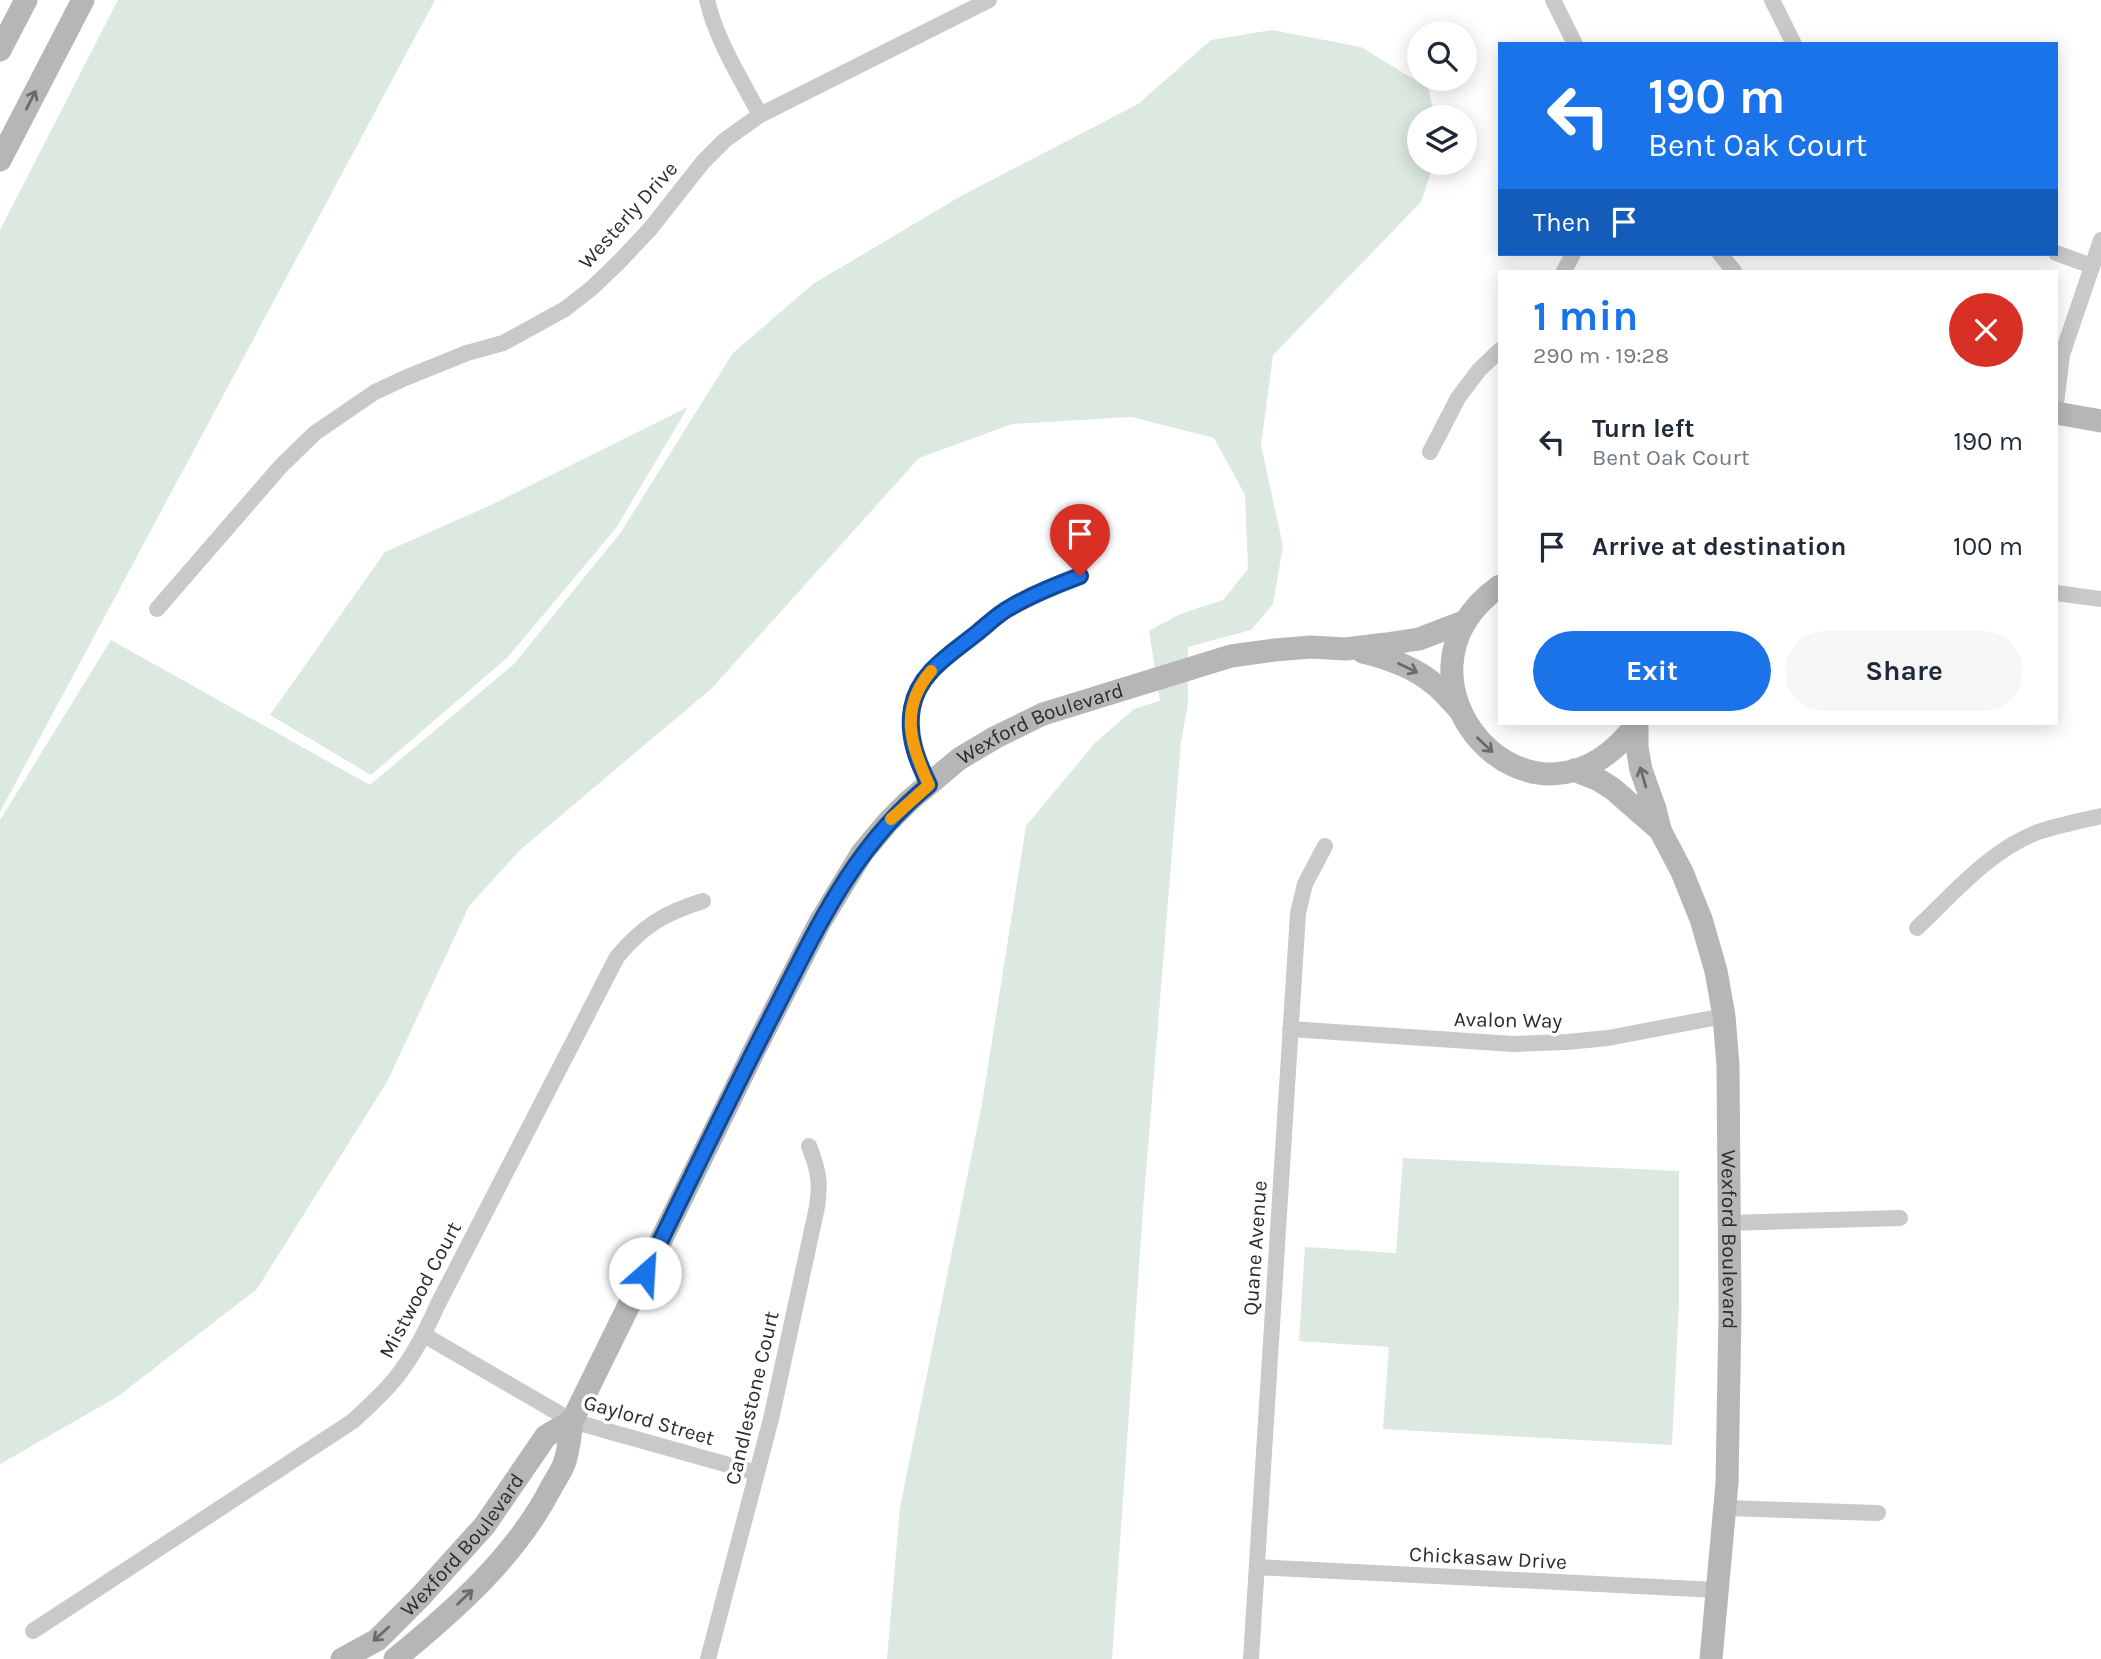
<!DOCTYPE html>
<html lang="en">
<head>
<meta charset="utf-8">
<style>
  :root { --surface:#fff; --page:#f6f6f7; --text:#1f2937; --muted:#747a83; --accent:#1a73e8 }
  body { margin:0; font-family:Karla,sans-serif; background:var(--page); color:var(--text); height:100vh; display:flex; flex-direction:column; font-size:26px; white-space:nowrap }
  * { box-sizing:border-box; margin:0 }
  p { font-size:23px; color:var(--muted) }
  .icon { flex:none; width:38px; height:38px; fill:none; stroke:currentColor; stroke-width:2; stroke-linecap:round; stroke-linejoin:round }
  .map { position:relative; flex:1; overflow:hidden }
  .sheet { position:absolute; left:1498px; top:270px; width:560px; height:455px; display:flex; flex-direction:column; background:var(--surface); border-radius:0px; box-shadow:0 4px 18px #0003 }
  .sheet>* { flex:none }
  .banner { position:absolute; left:1498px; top:42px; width:560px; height:214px; border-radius:0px; box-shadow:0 4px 18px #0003; background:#1a73e8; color:#fff; overflow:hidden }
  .fabs { position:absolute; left:1407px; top:21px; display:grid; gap:14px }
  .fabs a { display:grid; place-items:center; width:70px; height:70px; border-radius:50%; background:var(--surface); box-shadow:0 4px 18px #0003; font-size:35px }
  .pin { position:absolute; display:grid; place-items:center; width:60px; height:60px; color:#fff; margin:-72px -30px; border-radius:50% 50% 50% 0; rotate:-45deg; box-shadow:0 0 7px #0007 }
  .pin .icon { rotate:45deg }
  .me { position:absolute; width:77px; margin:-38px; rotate:26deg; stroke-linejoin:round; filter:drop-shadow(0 0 5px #0008) }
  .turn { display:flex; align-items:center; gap:24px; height:147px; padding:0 35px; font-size:32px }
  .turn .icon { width:91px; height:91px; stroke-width:2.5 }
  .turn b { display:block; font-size:49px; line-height:60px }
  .then { display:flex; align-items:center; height:66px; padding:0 35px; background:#0003; gap:14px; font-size:26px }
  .round { display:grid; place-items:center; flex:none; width:74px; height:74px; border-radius:37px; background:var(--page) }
  .overview { display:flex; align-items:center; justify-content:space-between; height:119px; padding:0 35px }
  h1 { font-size:42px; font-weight:700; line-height:52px; color:var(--accent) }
  .action { display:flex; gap:14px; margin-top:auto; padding:14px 35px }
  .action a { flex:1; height:80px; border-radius:42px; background:var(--accent); color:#fff; font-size:28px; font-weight:700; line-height:80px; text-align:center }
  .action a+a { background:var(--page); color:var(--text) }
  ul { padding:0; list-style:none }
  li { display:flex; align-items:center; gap:21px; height:105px; padding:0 35px }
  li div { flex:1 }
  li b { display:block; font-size:26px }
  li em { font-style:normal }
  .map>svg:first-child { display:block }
</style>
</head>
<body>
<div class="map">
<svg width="2101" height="1659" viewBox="0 0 2101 1659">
  <rect width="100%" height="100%" fill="#fff"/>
  <path fill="#dbe9e1" d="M118,0H435L0,812V230Z
    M1272,30L1361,47L1428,88L1435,117H1419V163H1434L1421,202L1273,355L1261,445L1283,546L1273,604L1251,630L1188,647V703L1181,742L1143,1209L1112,1659H887L900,1507L982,1104L1026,826L1095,743L1134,709L1160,701L1149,631L1180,614L1223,600L1248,569L1245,495L1214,438L1132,417L1012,424L919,458L712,688L520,850L469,906L387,1082L257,1289L117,1397L0,1464V820L111,640L370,785L514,664L621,532L733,353L813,284L961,196L1138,104L1211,40Z
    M688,407L616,528L508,657L371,775L270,715L385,552L491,505Z
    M1403,1158L1679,1171V1301L1672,1445L1383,1429L1389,1347L1299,1341L1305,1247L1396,1253Z"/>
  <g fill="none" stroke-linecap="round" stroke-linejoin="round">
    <path stroke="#c9c9c9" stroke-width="16" d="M707,0C717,42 740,77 760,115
      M1553,0L1575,44
      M1772,0L1794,44
      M2056,253L2092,266
      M1720,254L1734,271
      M1564,271L1573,254
      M2056,403L2062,355L2101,240
      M1430,452L1458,398L1479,370L1500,350
      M2056,593L2101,599
      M157,609L281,466L315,433L375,392L405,378L467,353L503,343L565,309L592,288L619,262L650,229L703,162L725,140L760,115L989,0
      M929,785L915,754L911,730L912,706L922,682L934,668L1008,608L1050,587L1080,576
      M1917,928C1954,893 1989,851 2038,832C2059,825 2080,821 2101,816
      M1290,1029L1513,1044L1567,1042L1608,1038L1724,1016
      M1729,1223L1900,1218
      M424,1335L572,1421L757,1473
      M1724,1508L1878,1513
      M1257,1567L1717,1590
      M33,1631L353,1421C365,1410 377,1399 388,1387C410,1363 424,1335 437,1306L617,957C643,926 664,913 703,901
      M708,1659L771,1419L817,1207C821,1182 818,1169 809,1146
      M1251,1659L1298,913L1305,884L1325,846"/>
    <g stroke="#b6b6b6" stroke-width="23">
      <path d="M0,50L26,0"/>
      <path d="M0,160L83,0"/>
      <path d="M2056,413L2101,421"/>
      <path d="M1500,586C1370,677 1533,864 1637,723"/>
      <path d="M1363,652C1388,658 1414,667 1434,684C1443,691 1450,700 1458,708"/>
      <path id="s1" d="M1637,723V747L1641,770L1655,809L1660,830L1682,872L1701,919L1716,971L1724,1016L1728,1065L1730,1313L1727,1483L1711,1659"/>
      <path d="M1574,770L1599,780L1613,789L1660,830"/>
      <path id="s2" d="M342,1659L377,1640L421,1596L485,1525L546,1436L572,1421"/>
      <path id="s3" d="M395,1659C455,1610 515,1557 551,1488C555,1480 561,1472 564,1464C569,1451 570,1435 572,1421L754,1051L820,922L862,853L888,822L909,801L959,759L996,737L1043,714L1231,656L1274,650L1311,647L1346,649L1386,644L1419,639L1466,621"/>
    </g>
  </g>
  <defs><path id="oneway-shaft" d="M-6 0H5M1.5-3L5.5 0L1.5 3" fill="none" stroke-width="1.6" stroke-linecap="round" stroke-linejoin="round" transform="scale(1.75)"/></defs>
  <g stroke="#6a6a6a">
    <use href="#oneway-shaft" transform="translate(31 100) rotate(-63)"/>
    <use href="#oneway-shaft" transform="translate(1408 668) rotate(26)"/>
    <use href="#oneway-shaft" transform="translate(1485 745) rotate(44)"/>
    <use href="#oneway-shaft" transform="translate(1643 777) rotate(-106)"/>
    <use href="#oneway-shaft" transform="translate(465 1597) rotate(-44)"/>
    <use href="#oneway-shaft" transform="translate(381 1634) rotate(138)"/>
  </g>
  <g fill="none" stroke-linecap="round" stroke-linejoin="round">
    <g stroke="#114b97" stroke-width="18">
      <path id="route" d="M645,1273C688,1184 731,1095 777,1006C819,924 855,845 929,785C917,760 907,736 912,708C918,673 952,653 977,633C988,624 999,613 1011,607C1033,594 1056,585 1080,576"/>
    </g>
    <use href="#route" stroke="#1a73e8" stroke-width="12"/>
    <path stroke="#f59e0b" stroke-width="12" d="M891,819L929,785C910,744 899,709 931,671"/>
  </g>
  <g text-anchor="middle" stroke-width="7" stroke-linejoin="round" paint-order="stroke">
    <g font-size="21" fill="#2c2c2c" stroke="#fff">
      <text transform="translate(628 215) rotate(-48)" y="7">Westerly Drive</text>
      <text dy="7" stroke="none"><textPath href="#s3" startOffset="1167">Wexford Boulevard</textPath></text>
      <text transform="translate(1508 1020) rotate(1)" y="7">Avalon Way</text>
      <text dy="7" stroke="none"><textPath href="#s1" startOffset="532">Wexford Boulevard</textPath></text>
      <text transform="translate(1255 1248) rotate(-86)" y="7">Quane Avenue</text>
      <text transform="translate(420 1290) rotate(-62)" y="7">Mistwood Court</text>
      <text transform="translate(752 1398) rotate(-77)" y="7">Candlestone Court</text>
      <text transform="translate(649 1420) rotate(16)" y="7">Gaylord Street</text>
      <text dy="7" stroke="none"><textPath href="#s2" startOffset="168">Wexford Boulevard</textPath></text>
      <text transform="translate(1488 1558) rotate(3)" y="7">Chickasaw Drive</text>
    </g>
  </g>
</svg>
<div class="fabs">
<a><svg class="icon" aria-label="search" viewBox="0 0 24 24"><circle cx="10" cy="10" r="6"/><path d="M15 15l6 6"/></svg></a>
<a><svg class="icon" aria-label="layers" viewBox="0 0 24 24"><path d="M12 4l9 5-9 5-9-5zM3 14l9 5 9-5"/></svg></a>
</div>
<div class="pin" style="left:1080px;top:576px;background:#d93025"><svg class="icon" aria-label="arrive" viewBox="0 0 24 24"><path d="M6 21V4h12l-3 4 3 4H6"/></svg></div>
<svg class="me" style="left:645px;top:1273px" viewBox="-20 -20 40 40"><circle r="19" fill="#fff"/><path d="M0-13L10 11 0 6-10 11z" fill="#1a73e8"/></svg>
<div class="banner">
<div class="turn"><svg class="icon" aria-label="left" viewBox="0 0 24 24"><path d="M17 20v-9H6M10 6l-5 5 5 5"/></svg><div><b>190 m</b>Bent Oak Court</div></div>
<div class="then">Then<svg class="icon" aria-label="arrive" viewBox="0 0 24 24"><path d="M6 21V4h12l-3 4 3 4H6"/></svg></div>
</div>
<section class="sheet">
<div class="overview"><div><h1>1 min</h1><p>290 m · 19:28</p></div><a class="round" style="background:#d93025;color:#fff"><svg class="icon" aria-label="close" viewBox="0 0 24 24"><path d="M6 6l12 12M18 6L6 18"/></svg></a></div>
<ul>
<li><svg class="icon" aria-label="left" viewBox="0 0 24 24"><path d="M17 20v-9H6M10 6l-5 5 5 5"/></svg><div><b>Turn left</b><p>Bent Oak Court</p></div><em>190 m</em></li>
<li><svg class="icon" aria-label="arrive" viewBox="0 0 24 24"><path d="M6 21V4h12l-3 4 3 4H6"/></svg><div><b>Arrive at destination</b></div><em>100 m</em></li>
</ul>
<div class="action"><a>Exit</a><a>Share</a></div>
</section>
</div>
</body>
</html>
